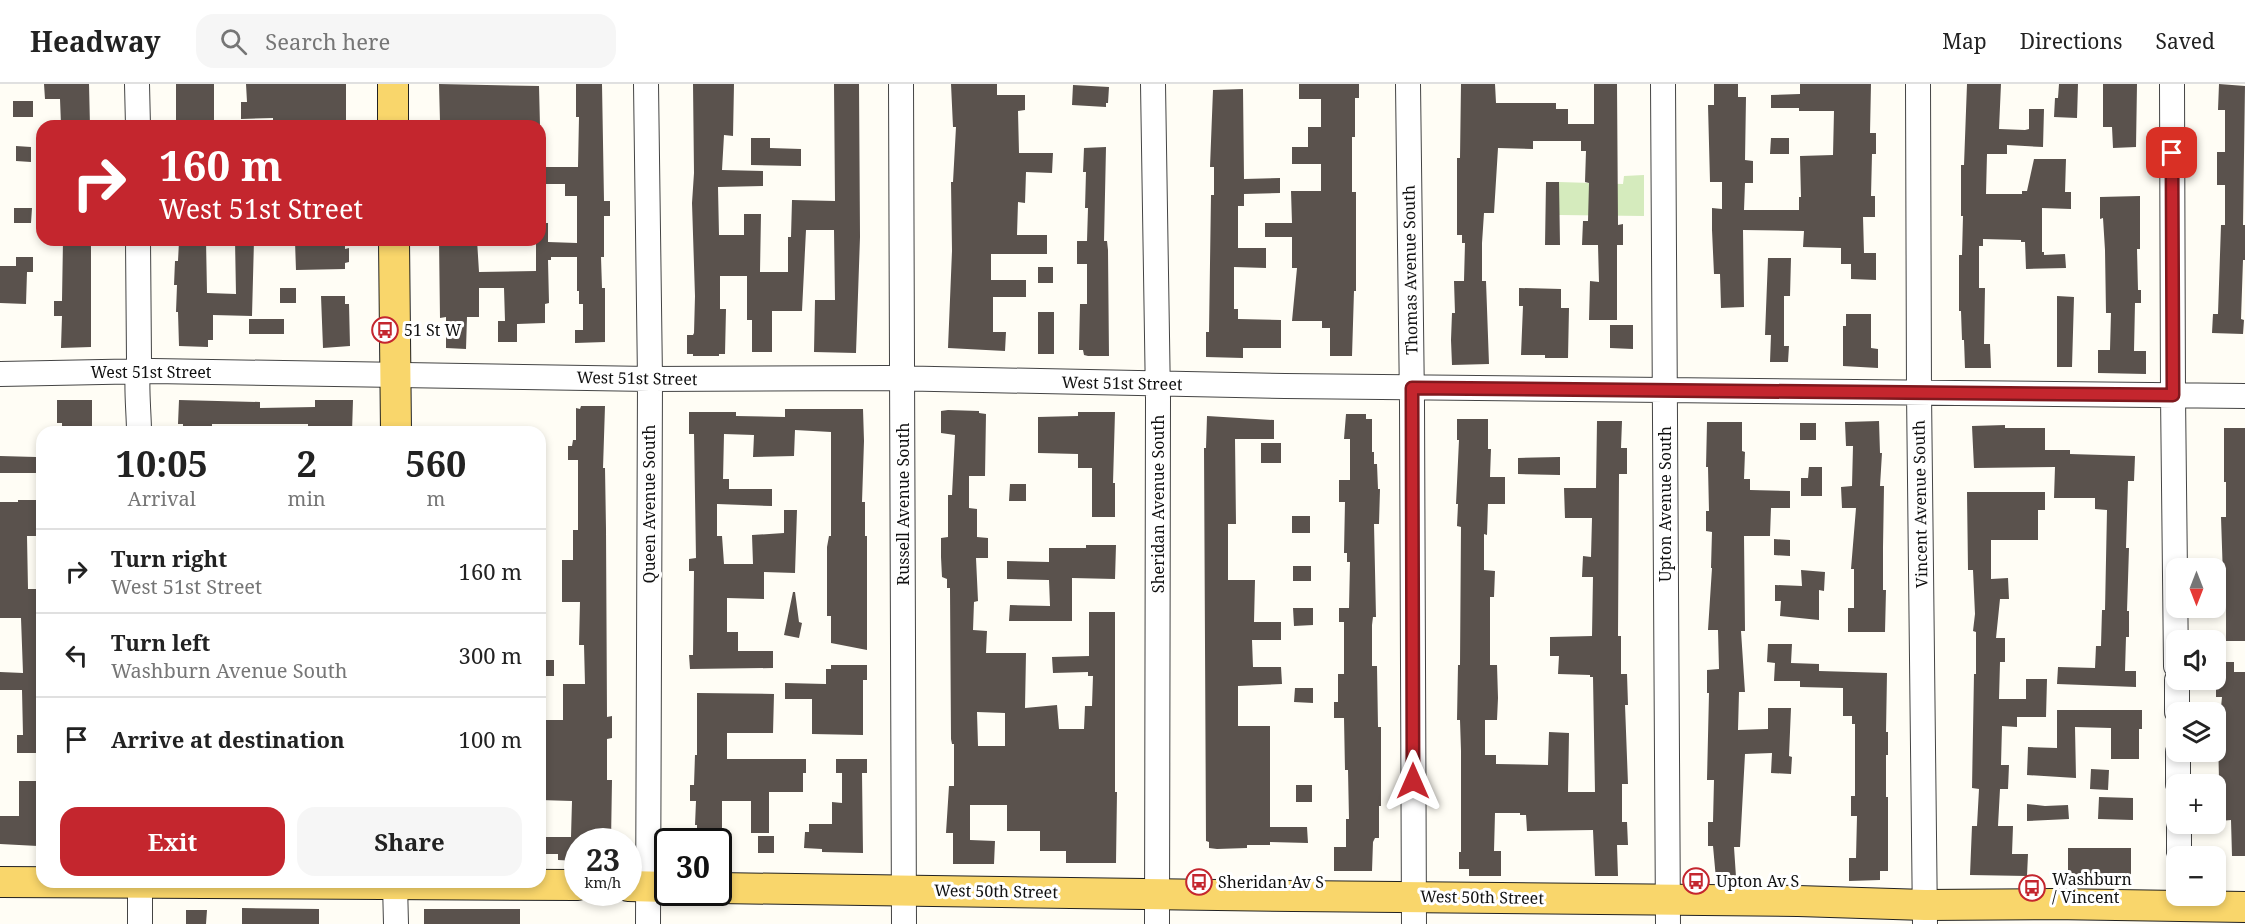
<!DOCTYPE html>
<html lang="en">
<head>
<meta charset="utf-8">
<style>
  :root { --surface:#fff; --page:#f6f6f6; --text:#222; --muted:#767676; --line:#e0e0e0; --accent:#c4262e }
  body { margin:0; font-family:"Noto Serif",serif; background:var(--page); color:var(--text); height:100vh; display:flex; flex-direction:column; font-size:22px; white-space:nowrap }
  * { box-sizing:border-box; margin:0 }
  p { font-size:20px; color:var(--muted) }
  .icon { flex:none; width:33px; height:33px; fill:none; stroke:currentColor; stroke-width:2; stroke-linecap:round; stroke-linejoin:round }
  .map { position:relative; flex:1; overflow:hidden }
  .panel { position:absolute; left:36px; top:342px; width:510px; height:462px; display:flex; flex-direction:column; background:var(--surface); border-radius:18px; box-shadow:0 3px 9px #0003 }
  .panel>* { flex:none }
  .banner { position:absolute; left:36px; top:36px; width:510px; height:126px; border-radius:18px; box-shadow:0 3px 9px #0003; background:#c4262e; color:#fff; overflow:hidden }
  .needle { width:39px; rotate:180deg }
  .tools { position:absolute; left:2166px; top:474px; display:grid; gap:12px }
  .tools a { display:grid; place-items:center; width:60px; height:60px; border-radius:12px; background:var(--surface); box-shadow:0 3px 9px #0003; font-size:30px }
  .speed { position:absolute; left:564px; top:744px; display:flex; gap:12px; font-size:30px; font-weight:700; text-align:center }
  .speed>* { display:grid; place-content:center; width:78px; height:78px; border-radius:50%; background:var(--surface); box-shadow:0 3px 9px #0003; line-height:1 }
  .speed small { font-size:15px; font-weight:400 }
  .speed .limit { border:3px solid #111; border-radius:9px; background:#fff; color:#111 }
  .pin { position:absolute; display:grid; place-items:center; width:51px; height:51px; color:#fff; margin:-26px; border-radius:12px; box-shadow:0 3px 9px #0006 }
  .me { position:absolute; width:66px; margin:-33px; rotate:0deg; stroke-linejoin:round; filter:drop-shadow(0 0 4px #0008) }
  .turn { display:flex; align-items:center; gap:21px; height:126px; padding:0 24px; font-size:27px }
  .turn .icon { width:78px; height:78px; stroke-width:2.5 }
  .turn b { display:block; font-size:42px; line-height:51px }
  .eta { display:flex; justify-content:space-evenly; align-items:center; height:102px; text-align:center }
  .eta b { font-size:36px; font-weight:700; line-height:42px }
  .action { display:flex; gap:12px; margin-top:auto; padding:12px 24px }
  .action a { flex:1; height:69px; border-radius:18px; background:var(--accent); color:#fff; font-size:24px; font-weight:700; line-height:69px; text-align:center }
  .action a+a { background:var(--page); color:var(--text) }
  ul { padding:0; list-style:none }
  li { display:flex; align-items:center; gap:18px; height:84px; padding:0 24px; border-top:2px solid var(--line) }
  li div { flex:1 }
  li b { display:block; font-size:22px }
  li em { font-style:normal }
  header { display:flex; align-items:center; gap:36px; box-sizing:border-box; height:84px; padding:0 30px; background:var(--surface); border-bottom:2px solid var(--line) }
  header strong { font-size:28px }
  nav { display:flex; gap:33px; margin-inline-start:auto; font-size:21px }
  .search { width:420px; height:54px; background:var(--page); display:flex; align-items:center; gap:15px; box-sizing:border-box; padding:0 21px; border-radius:18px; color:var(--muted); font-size:22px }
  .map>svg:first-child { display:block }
</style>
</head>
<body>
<header>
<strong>Headway</strong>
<div class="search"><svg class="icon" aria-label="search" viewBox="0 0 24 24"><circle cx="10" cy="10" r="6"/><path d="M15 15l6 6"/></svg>Search here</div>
<nav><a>Map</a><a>Directions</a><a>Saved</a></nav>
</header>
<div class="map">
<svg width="2245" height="840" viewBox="0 0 2245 840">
  <rect width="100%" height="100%" fill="#fffdf5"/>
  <path fill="#d5ebbd" d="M1644,91V132L1559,131V98L1623,100L1624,92Z"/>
  <path fill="#5a524d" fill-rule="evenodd" d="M44,0H89L90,42L61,41L60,15H45Z
    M176,0H214V42H176Z
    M246,0H346V38H340V42H273V34L241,35V18H247Z
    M439,0L539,2L540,42H527V39L445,42V38H440Z
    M576,0H602L604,117H610V132H604V173H601L602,204H605V258L575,259V246H583V220H579V207H577V173H551V176H548L549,219L545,220V239L517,240V258H498V237H505L504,204H479V233H467L466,265L446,264V233L440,234L439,156H477L479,188L536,187V156H540V139H548V158L577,159V112H565V100H540V83H578L579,33H576Z
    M693,0H734L733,52L724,51L722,86L763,87V102L718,103L719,151H744V130H761L760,188H788V153H791L792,116L835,117L834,0H859L860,153L856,269L814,268L815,216H835L834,146H806L802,227H772V268H752V236H747V192H720V225H726L725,270H719V272H693V270H687V251H693L694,249L695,212L692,119L694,89Z
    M951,0H997V11H1025V26L1018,27L1019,69H1053L1052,89L1026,88L1025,119L1018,118L1017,151H1047V170H991V196H1026V213H993V248H1006L1005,267L948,264L952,167L951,98H953L956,43H953Z
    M1299,0H1359V14H1355V53H1352V108H1356V207H1354L1352,272H1330V244H1322V237H1292L1297,184H1292V153H1265V139H1292L1291,107H1321V80H1292V63H1308V43H1321V15H1299Z
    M1461,0H1495L1496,19H1556V25H1568V40H1594V0H1617L1618,141L1623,140V161H1617V236H1589L1590,197L1599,198L1598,161H1582L1583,137H1588L1589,99L1585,98L1586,67H1581V57H1533V65L1498,64L1494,129H1484L1482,159V197H1486L1489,280L1452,281L1451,256L1452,229H1455L1454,197H1464L1465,159H1462V151H1457V74H1460Z
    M1714,0H1738V13H1746L1745,76L1753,77V99H1745L1744,126H1799V113H1801L1800,72L1833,71L1834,27H1799V24H1771V11L1800,10V0H1871L1870,49H1876V70H1872L1871,112H1875V133H1863L1864,169H1876V196L1851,195V180H1841V164L1803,163L1804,147L1743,146L1744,223L1721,224L1720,190H1714L1712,146V124L1722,125V98H1710L1708,21H1714Z
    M1967,0H2001L1999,45L2025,46L2029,45V25H2044L2043,63L2007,61V70H1987L1986,110H2022V107H2027L2034,75H2066L2065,108H2071V125L2042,124V168H2044V171L2065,170L2066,184L2026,185L2025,158H2021V156L1983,155V162H1979V204H1985L1984,260H1990L1991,284H1965L1964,256H1962L1961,227H1959V171H1962L1963,132H1961V81H1964Z
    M2059,0H2078L2077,34L2054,33L2055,14H2058Z
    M2103,0H2137L2136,63L2113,64L2112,43H2103Z
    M2219,0L2245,2L2243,141H2245V176H2243L2241,235L2244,236L2243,250L2212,249L2213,230H2218L2221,141H2225V101H2217V68H2225V26H2218Z
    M1073,1L1109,3L1108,19H1106V23L1072,21Z
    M1243,5L1244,95L1280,94V109L1244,110V122H1238V164H1266V184L1234,183V225H1238V235L1281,236V264H1243V274L1206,273V248H1209L1211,111H1214V83H1210L1213,6Z
    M13,17H33V33H13Z
    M751,54H770V64L801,65V82L751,81Z
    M1771,54H1789V70H1770Z
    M16,62L31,63V78L16,77Z
    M1106,63L1104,157H1107L1108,166L1109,272H1088L1084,271L1083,266H1079L1080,220H1087V180H1077V157H1087L1088,124H1085L1086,88H1083L1084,64Z
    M1546,98H1559L1560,161H1545Z
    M2140,112V165H2137L2138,206H2141V219H2135L2134,267H2146V290L2098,289V266H2110L2111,229H2106L2105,166L2103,134L2100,135V113Z
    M14,124H32L31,139H14Z
    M63,156H91V263L61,264L62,232H54V217H62Z
    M206,156L207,209L236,210L235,156H254L252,232L213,231V256H208V263L179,262L178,228H176L177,201H174L175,177H178L179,157Z
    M295,158H345V165L349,164V178L345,179V185L296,186Z
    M16,173H33V188H27L26,220L0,219V182H16Z
    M1768,174H1791L1790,212H1784V262H1789L1788,278H1770L1771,251H1765Z
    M1038,183H1053V199H1038Z
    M280,204H296V219H280Z
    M1519,204L1561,205V224H1569L1568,274H1545V271H1521L1523,222H1519Z
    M321,212H345V220H349L350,262L323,264Z
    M2057,212L2074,213L2072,283H2057Z
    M1038,228H1054V270H1038Z
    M1846,230H1871V264L1878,265V284L1843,282V242H1846Z
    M249,235H284V250H249Z
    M1610,241H1633V265L1610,264Z
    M57,316H92V348H62V339H57Z
    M179,316L260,318V324L315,323V316H353L352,348H308V340H212V348H183V340H178Z
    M581,322H605L603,384H605L606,445L607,633L612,632V654L607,655V696H612L611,758H578V777L558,776V770H540V753H571L572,717L540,716V636H563V600H585L584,561H579L580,518H562V476H573V446H578V376H568V362H572L573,356H576V324L580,325Z
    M785,325H863L864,357L862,418H865V452H867V566L831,559V532H827V463L829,452H831V348L795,346L794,372L753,373L754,351L724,350L723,395H729V405H772V422L717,420V452H722L724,480H753L752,451L784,449V426H797L795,489L764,488V515L727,514V548H738V567H773V584L690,585L689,571H693L694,487H689V475L696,474L694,350H689V328H736V332L785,333Z
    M948,326L979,327V329L986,330L985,392H969V424L977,425V453L988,454V474H976L978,517L974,518L973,546L987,547L986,569H1026L1025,624L1057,621L1059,645H1084L1085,622H1092L1093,592H1088V588L1053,589L1052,573L1089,572V528H1115V708H1117L1116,779H1066V767H1040V747H1007V721H970V756L995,757L994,780H953V749H946L949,702H954V660H952L951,655L950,504H947V495L942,493L941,473V454L948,453V411H952L955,351L941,349V327ZM977,628L1005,629V662H978Z
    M1078,328H1115L1113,399H1115V433H1092V384H1078V370L1038,369V333L1078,332Z
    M1346,330H1366V335H1372V368H1374V380H1377L1378,405H1380L1379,440H1374L1376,533H1373L1372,541V582H1377L1378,643H1381V722H1379V754H1375L1373,758L1372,787H1334V763H1346V735H1349L1348,686H1345L1344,634H1334V618H1338V590H1344V538H1339V524H1349L1350,478H1347V469H1344L1345,418H1339V396H1350V355H1344Z
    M1207,332L1274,336V355H1235L1236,440H1228V496H1255L1254,538H1281V556H1252L1253,583H1281L1282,600L1238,602V642H1270V743H1307L1308,759L1270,758V761H1247V764L1217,765L1209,764V758L1206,757L1204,364H1206Z
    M1457,335H1488V365H1491L1490,393H1505V420H1488L1487,451L1484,450V486L1495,487L1494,513H1490V581H1497L1498,614L1497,636H1485V671H1496V680L1548,681L1549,648L1569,649L1568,708H1595L1593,593H1590V591L1558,590L1559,572H1550V553L1592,552L1593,493H1582L1583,472L1591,473L1592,434H1565L1564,404H1596L1597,337H1622L1621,364H1627V390H1619L1618,552H1621V590H1627L1628,621H1625L1628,700H1622V738H1627L1628,761H1617L1618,792H1595L1593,746L1527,747L1526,731H1520V729H1495L1494,767H1501V792H1469V785H1459V768H1461V667L1460,636H1457L1458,581H1460L1461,443L1457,442L1458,420H1456L1459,356H1457Z
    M1879,337L1880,369H1882L1880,402H1884L1883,464V506H1886L1885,548H1848V524H1854V485H1851L1856,424H1842L1841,403L1852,402L1853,362H1846L1845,338Z
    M1707,338H1742V367L1745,368L1744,395H1750V406L1790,407V424H1771L1770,452H1744L1745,547H1741L1745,608H1739L1738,646L1768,645V624H1791L1789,672L1792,673L1791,690L1771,689L1772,669L1745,670L1740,763H1734L1736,793L1716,795L1713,762H1708V738H1713L1714,696H1707L1709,609H1707V586L1719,585L1718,546H1708L1712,484H1711L1712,448L1706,447V427H1709L1708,383H1706Z
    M1800,339H1816V356H1800Z
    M2005,341V344H2045V366H2070V370L2135,372L2134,397H2128L2126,464H2129L2127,527H2129V553H2126L2125,587H2136V603L2057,600L2058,583L2095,584L2096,562H2101L2102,526H2105L2107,426L2095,425V414H2054L2055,383L1974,384L1972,342Z
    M2224,344H2245V557H2226V518H2221L2220,493H2223L2221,433H2226V398H2224Z
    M1261,359H1281V379H1261Z
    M0,372L36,373V389H0Z
    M1560,373V391L1518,390V374Z
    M1809,383H1822V412H1801V394H1808Z
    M1010,400H1026V417H1009Z
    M1967,408H2045V426H2038V456H1991V495L2008,494L2009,515H2000L1996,554H2005V578H2000L1999,615H2026V595H2047L2046,633H2017V643L2002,642L2001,681H2009L2008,705H2000L1998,742H2013L2012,770H2028L2027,792L1970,791L1972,742H1977L1979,705L1972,704L1974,590H1976V548L1973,547L1975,530L1973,486H1968Z
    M18,416H37V435H40V452H27L28,505H42V525H37V567H41V586H38V621H41V640H38V669H17V651H23L22,606H0V588L23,589L21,534H0V418H18Z
    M1292,432H1310V449H1292Z
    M1774,455L1790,456V472L1774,471Z
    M1086,461H1116L1115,495L1072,494V537H1009L1010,521L1050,522L1049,496L1007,495V477L1049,478V464H1086Z
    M1293,482H1311V497H1293Z
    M1801,486L1825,488L1824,507L1819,506V536L1780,532L1781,517H1775V501L1802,502Z
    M793,508H795L799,538L802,539L799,554L784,551Z
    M1293,524H1313V541L1294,542Z
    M1768,560H1792L1791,579L1819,580V587L1887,589L1886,648H1888V671H1886V713H1888V787H1880V796L1849,797V774H1856L1857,732H1851V712H1855V640H1852V632H1843V604L1800,603V597H1774L1775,579L1767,578Z
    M540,576H554V592H540Z
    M2216,578H2234V588H2245V772H2232L2231,736L2220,737L2218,654L2222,613H2216Z
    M831,581H867V596H863V651L812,650V615H785V599L826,600V585H831Z
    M1295,604H1313V619L1294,618Z
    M697,609L774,610L773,649H727V675H806V689H803V708H769V749H751V717H722V748H718V758H697V741H695L696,717H690V701H694L695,671H697Z
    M2057,626H2142V645H2139V675H2111V644L2075,643L2076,694L2027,691L2028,663L2057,664Z
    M836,675H867V689H862L863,769L822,768V765L804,764L805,748H809V740H832V718L842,719V689H836Z
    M2091,685L2109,686L2108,706L2090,705Z
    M19,697H36V714H42V738H38V762L0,760V732H19Z
    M1296,701H1312V718H1296Z
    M2099,713L2133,714V736L2098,735Z
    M2027,720L2045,722L2068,721L2069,735L2027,737Z
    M758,752H774V769H758Z
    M2068,764H2131V794H2068Z
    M242,824L319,825V840H242Z
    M424,825H520V840H424Z
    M186,826H207L206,840H186Z"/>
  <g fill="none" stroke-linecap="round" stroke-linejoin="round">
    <g stroke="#444" stroke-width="26">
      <path id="minor" d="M137,0L138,42
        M646,0L650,295L648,840
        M901,0L904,840
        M1153,0L1158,315L1157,840
        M1408,0L1412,319L1414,840
        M1663,0L1668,840
        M1918,0L1919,308L1925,840
        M2172,0L2173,311L2176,582
        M138,156L139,276C135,295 139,327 139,348
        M0,290L153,287L650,295L887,294L1285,302L2245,312
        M2177,596V628
        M2178,668V700
        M2179,740V772
        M140,798V840
        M395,800L396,840"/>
    </g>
    <g stroke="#222" stroke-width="32">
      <path id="major" d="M393,0V42
        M394,156L396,348
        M0,798L578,801
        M628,802L668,803
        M718,804L1294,812L1798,817L1925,821L2052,820L2245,823"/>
    </g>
    <use href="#minor" stroke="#fff" stroke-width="24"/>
    <use href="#major" stroke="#f9d66b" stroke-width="30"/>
  </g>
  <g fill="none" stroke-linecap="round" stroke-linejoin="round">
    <g stroke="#7f191e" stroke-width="15">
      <path id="route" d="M1413,697L1412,304L2173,311L2172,69"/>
    </g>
    <use href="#route" stroke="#c4262e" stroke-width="10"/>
  </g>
  <defs>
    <g id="bus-ring" transform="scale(1.35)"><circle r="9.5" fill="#fff" stroke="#c4262e" stroke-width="1.5"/><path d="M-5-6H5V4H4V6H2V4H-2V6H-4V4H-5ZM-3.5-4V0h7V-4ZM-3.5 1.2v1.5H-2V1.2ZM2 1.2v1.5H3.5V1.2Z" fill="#c4262e"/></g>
  </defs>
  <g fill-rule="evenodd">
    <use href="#bus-ring" x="385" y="246"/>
    <use href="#bus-ring" x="1696" y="797"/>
    <use href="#bus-ring" x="1199" y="798"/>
    <use href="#bus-ring" x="2032" y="804"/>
  </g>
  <g text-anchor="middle" stroke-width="6" stroke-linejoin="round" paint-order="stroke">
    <g font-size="16" fill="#111" stroke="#fff">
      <text transform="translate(1410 186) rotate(-91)" y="6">Thomas Avenue South</text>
      <text x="151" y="294">West 51st Street</text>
      <text transform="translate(637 294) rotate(1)" y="6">West 51st Street</text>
      <text transform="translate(1122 299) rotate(1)" y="6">West 51st Street</text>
      <text transform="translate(649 420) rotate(-90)" y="6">Queen Avenue South</text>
      <text transform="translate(903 420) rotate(-90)" y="6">Russell Avenue South</text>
      <text transform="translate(1158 420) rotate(-90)" y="6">Sheridan Avenue South</text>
      <text transform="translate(1665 420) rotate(-90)" y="6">Upton Avenue South</text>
      <text transform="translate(1920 420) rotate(-91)" y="6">Vincent Avenue South</text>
      <text transform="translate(996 807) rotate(1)" y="6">West 50th Street</text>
      <text transform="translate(1482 813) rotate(1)" y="6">West 50th Street</text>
    </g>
    <g font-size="16" fill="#111" stroke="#fff" text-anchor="start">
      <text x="404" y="252">51 St W</text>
      <text x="2052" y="801">Washburn<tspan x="2052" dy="18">/ Vincent</tspan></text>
      <text x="1716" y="803">Upton Av S</text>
      <text x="1218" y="804">Sheridan Av S</text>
    </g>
  </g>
</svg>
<div class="tools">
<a><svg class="needle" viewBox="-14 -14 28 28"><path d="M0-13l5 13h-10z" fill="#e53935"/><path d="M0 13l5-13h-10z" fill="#767676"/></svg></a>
<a><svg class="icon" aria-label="sound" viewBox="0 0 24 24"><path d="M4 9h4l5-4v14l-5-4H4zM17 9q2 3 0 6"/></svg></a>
<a><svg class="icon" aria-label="layers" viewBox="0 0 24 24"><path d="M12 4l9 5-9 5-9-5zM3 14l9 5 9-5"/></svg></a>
<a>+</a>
<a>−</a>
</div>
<div class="speed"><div>23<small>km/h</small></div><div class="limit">30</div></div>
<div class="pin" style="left:2172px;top:69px;background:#d93025"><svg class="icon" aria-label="arrive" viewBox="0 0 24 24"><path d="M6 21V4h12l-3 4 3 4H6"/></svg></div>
<svg class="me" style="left:1413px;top:697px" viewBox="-20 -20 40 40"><path d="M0-17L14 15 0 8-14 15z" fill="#c4262e" stroke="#fff" stroke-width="4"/></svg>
<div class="banner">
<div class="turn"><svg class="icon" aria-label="right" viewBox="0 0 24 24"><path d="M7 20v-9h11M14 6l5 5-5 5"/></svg><div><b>160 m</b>West 51st Street</div></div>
</div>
<section class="panel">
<div class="eta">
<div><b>10:05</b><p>Arrival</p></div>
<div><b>2</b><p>min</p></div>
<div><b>560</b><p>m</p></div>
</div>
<ul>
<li><svg class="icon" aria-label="right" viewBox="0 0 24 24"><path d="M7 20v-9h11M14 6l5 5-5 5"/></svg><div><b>Turn right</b><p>West 51st Street</p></div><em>160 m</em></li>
<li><svg class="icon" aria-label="left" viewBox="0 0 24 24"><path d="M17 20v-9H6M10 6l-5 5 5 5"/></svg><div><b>Turn left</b><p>Washburn Avenue South</p></div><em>300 m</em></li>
<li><svg class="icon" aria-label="arrive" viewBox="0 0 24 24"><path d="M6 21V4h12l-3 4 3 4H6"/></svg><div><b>Arrive at destination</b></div><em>100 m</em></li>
</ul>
<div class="action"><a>Exit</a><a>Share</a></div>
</section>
</div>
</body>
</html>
